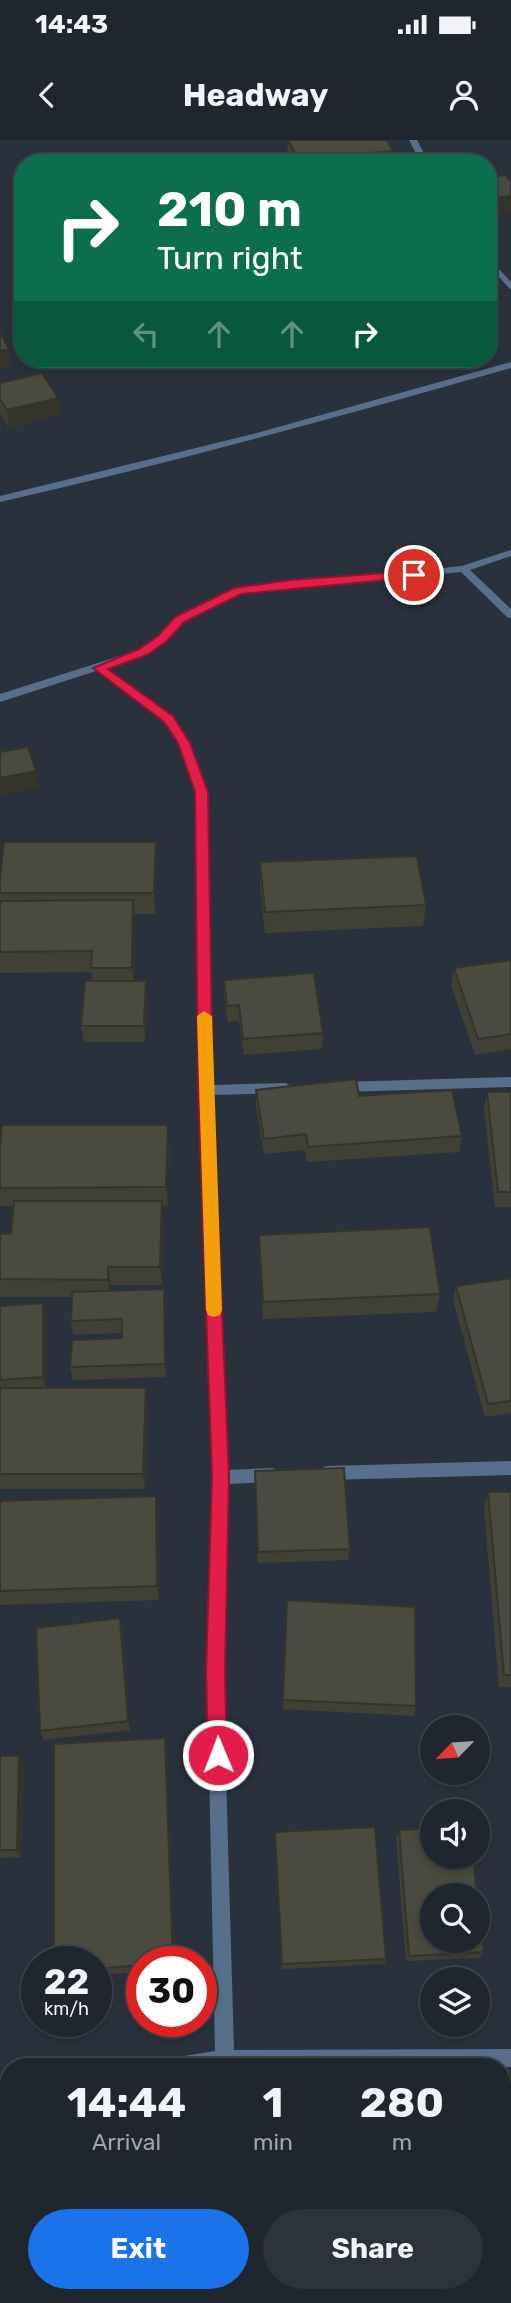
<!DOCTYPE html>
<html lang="en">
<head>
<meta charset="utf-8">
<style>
  :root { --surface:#1f262d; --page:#2c3239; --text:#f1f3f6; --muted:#a1a5aa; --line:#3c4349; --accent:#1a73e8 }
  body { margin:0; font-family:Rubik,sans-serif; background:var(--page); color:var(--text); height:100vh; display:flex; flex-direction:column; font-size:26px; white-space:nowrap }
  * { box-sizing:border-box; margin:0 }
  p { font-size:23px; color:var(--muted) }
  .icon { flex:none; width:38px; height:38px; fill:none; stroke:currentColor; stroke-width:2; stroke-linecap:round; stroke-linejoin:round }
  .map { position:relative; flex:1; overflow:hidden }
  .sheet { position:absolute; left:0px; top:1918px; width:511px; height:245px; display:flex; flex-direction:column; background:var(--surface); border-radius:28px 28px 0 0; box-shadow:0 4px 10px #0003,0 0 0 2px var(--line) }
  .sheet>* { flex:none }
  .banner { position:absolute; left:14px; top:14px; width:483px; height:214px; border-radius:28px; box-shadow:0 4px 10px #0003,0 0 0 2px var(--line); background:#0b6e4f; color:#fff; overflow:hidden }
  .needle { width:46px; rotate:245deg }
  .buttons { position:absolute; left:420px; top:1575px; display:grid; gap:14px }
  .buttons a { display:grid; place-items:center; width:70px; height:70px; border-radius:50%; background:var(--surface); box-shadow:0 4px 10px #0003,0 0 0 2px var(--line); font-size:35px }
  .speed { position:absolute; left:21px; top:1806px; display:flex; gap:14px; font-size:35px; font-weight:700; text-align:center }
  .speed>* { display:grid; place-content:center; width:91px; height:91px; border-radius:50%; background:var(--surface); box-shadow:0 4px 10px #0003,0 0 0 2px var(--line); line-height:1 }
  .speed small { font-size:18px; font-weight:400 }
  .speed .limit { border:10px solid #d22; background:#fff; color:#111 }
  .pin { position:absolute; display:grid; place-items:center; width:60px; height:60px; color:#fff; margin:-30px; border:4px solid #fff; border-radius:50%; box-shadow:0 2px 7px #0007 }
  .me { position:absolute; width:77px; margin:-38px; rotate:359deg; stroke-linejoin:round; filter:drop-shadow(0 0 5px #0008) }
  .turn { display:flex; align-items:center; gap:24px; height:147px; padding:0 28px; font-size:32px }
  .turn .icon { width:91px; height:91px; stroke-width:2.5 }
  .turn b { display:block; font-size:49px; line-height:60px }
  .lanes { display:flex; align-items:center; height:66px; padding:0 28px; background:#0003; justify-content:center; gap:35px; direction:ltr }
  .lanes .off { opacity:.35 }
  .eta { display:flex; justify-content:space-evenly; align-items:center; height:119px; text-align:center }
  .eta b { font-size:42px; font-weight:700; line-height:49px }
  .cta { display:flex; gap:14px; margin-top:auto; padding:14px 28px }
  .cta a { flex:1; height:80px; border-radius:42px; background:var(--accent); color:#fff; font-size:28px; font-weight:700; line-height:80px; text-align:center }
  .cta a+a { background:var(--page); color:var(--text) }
  .status { display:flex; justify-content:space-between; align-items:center; height:49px; padding:0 35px; background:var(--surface); direction:ltr }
  .status svg { height:19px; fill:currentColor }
  header { display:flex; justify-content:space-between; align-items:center; height:91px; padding:0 28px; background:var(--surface); font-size:32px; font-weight:700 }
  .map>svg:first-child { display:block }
</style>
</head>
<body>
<div class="status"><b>14:43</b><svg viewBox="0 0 49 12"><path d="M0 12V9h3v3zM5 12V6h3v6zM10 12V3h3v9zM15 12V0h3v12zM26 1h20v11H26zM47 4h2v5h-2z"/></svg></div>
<header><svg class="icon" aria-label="back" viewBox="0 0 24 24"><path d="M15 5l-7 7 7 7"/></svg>Headway<svg class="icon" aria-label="person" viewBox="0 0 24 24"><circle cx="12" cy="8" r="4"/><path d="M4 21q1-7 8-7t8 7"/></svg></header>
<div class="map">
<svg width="511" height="2163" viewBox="0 0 511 2163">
  <rect width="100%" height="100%" fill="#29323c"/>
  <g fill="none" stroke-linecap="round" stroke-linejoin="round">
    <path fill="#586f8b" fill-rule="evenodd" d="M409,0H417L429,23H421Z
      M488,117L511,142V150L488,125Z
      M511,222V228C342,276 172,323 0,362V356L253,294Z
      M511,410V416L470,430L511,469V478L507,477L461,432L240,454L184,481L167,500L147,514L106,528L173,576L190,603L207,652L212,945L286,943L293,948L286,953L212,955L227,1330L272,1328L277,1330L280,1335L277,1340L272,1342L228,1344L223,1532L234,1910L511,1909V1927H163L165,1920L172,1918L215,1911L207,1532L212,1337L198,950L195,652L178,603L165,582L96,531L0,562V554L139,510L159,496L176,477L234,449L462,426Z
      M511,937V947L341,952L334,947L341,942Z
      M511,1321V1335L327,1340L322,1338L319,1333L322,1328L327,1326Z
      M0,1941H9V1960L0,1961Z"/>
  </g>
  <path fill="#404035" d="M288,0L393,11V23H290L287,17Z
    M23,39V62L20,45Z
    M0,243L60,275L9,288L0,273Z
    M156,702L157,723L155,774H135L134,841H146L148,857L145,902H84L81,886L93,841L91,832L0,833V738Z
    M260,722L426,765L423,786L265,793L260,744Z
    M511,820V909L475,915L451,845L454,828Z
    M224,840L323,893L322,909L244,915L239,881L228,882L224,856Z
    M256,950L359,956L462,996L459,1012L307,1022L305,1010L264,1014L256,966Z
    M487,952H511V1067H495L484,968Z
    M170,1004L168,1066H162L164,1080L162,1145H111V1150L164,1149L166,1163V1237L73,1240L70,1227L122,1198V1193L73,1195L71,1181L72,1157H0V1094L11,1093L13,1066H1L0,1064V1007Z
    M259,1095L440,1154L436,1172L263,1179L259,1114Z
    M511,1138V1273L485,1277L453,1160L456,1146Z
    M43,1163L47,1177L46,1248L148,1264L145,1349H0V1166Z
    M255,1331L350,1409L348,1420L258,1423Z
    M488,1352H511V1547H499L484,1367Z
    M156,1356L158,1371L159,1460L0,1465V1361Z
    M287,1460L416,1566L414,1576L283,1569Z
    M120,1478L123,1489L130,1590L44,1600L40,1591Z
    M165,1598L167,1608L142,1822V1832L96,1835V1822Z
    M0,1616L24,1624L21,1717L0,1718Z
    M399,1690L484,1812L479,1818L406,1821L396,1698Z
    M275,1692L386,1819L384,1824L282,1829Z"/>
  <path fill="#34342b" d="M393,11V23H297L298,20Z
    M511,56V73L488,76V59Z
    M9,209L12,226L0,229V211Z
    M58,258L60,275L9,288L7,270Z
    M0,274L2,291H0Z
    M36,631L39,648L0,656V638Z
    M156,702L157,723L155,774L154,753Z
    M133,760L135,780L134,848L132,828Z
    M146,841L148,857L145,902L144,886Z
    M168,985L170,1004L168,1066L166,1047Z
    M162,1061L164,1080L162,1145L160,1127Z
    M108,1127L111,1145L110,1157L108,1140Z
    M164,1149L166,1163V1237L165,1224Z
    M43,1163L47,1177L46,1250L43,1237Z
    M146,1248L148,1264L145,1349L143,1334Z
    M156,1356L158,1371L159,1460L157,1446Z
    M120,1478L123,1489L130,1590L128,1581Z
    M165,1598L167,1608L175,1822H173Z
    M19,1616L24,1624L21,1717L17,1710Z
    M140,2154H143V2163H140Z"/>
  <path fill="#4a4b3e" stroke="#34342b" stroke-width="2" d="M288,0H387L393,11L298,20Z
    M506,35L511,43V56L488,59V37Z
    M0,192L9,209L0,211Z
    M42,233L58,258L7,270L0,259V243Z
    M28,607L36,631L0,638V612Z
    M4,702H156L154,753H0V738Z
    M417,716L426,765L265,772L260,722Z
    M133,760L132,828H91L92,811L0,812V761Z
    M511,820V894L478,899L454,828Z
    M314,833L323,893L243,899L239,865L227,866L224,840Z
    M85,841H146L144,886H81Z
    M356,939L359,956L452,950L462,996L308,1007L306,994L264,999L256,950Z
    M487,952H511V1052H498Z
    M2,985H168L166,1047L0,1048V1007Z
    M14,1061H162L160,1127H108V1140L0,1139V1094L11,1093Z
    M430,1087L440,1154L263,1162L259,1095Z
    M511,1138V1261L488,1264L456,1146Z
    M164,1149L165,1224L70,1227L72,1200L122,1198V1179L71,1181L72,1152Z
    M43,1163V1237L0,1240V1166Z
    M0,1248H146L143,1334H0Z
    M344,1328L350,1409L258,1412L255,1331Z
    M488,1352H511V1535H504Z
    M156,1356L157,1446L0,1451V1361Z
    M287,1460L415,1467L416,1566L283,1560Z
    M120,1478L128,1581L40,1591L36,1488Z
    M165,1598L173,1822H142V1825L96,1829V1822H54V1604Z
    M0,1616H19L17,1710H0Z
    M375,1687L386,1819L282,1824L275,1692Z
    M432,1689V1717H473L477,1755H432V1801H478V1759L484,1812L409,1816L399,1690Z
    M33,2154H140V2163H32Z
    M198,2154H323V2163H197Z"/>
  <path fill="#e11d48" stroke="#92132f" stroke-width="2" d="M414,431L420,435L418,437L241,454L184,482L167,501L147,515L108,529L173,576L190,603L208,652L213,950L229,1337L225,1532L227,1615L224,1622L218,1624L211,1622L208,1615L206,1532L212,1337L198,950L195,652L178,603L164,582L93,528L139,509L158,496L175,477L234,448L290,440Z"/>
  <path fill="#f59e0b" d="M204,871L212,876L222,1170L220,1175L214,1177L208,1175L206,1170L197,876Z"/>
</svg>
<div class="buttons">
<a><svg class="needle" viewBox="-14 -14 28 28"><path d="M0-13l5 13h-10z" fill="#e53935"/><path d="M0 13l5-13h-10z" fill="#a1a5aa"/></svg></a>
<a><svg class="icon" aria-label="sound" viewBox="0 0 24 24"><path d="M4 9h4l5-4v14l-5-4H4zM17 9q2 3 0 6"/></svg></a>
<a><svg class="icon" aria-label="search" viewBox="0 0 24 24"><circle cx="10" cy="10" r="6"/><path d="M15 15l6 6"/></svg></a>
<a><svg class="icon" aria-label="layers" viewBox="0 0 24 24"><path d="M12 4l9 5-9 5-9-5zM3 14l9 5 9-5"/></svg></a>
</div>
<div class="speed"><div>22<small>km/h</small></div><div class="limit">30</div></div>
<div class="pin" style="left:414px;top:435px;background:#d93025"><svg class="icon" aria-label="arrive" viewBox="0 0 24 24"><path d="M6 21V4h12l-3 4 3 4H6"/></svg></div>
<svg class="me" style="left:218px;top:1615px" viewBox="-20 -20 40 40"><circle r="17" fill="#e11d48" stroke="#fff" stroke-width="3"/><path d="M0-11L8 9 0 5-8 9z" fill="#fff"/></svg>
<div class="banner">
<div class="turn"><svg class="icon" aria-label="right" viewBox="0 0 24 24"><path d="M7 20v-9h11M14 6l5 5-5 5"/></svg><div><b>210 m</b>Turn right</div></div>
<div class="lanes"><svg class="icon off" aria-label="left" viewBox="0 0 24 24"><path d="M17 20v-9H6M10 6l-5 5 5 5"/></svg><svg class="icon off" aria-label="ahead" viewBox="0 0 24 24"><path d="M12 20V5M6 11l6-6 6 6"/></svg><svg class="icon off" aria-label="ahead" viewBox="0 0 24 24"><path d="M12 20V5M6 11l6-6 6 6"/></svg><svg class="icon" aria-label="right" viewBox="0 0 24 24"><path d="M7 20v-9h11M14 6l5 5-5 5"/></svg></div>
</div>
<section class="sheet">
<div class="eta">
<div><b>14:44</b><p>Arrival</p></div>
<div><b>1</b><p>min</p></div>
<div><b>280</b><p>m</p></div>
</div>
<div class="cta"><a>Exit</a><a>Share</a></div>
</section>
</div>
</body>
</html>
